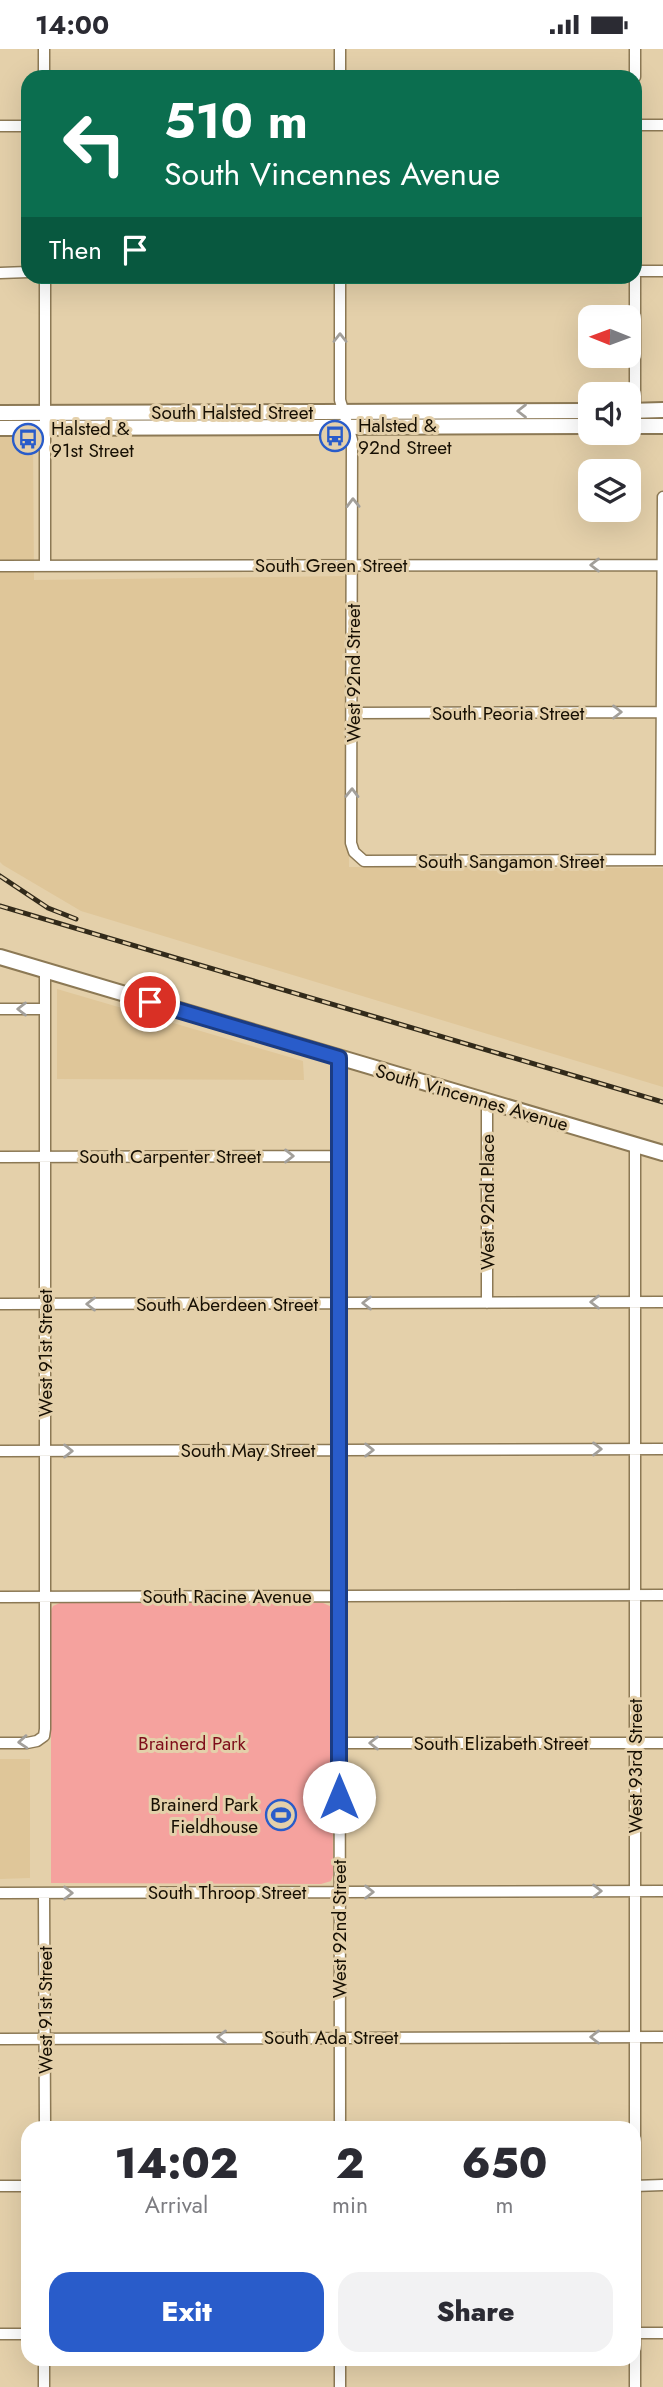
<!DOCTYPE html>
<html lang="en">
<head>
<meta charset="utf-8">
<style>
  :root { --surface:#fff; --page:#f2f2f3; --text:#2b2b33; --muted:#7c7c81; --accent:#295cca }
  body { margin:0; font-family:Jost,sans-serif; background:var(--page); color:var(--text); height:100vh; display:flex; flex-direction:column; font-size:26px; white-space:nowrap }
  * { box-sizing:border-box; margin:0 }
  p { font-size:23px; color:var(--muted) }
  .icon { flex:none; width:38px; height:38px; fill:none; stroke:currentColor; stroke-width:2; stroke-linecap:round; stroke-linejoin:round }
  .map { position:relative; flex:1; overflow:hidden }
  .sheet { position:absolute; left:21px; top:2072px; width:620px; height:245px; display:flex; flex-direction:column; background:var(--surface); border-radius:21px; box-shadow:0 7px 28px #0002 }
  .sheet>* { flex:none }
  .guide { position:absolute; left:21px; top:21px; width:621px; height:214px; border-radius:21px; box-shadow:0 7px 28px #0002; background:#0b6e4f; color:#fff; overflow:hidden }
  .needle { width:46px; rotate:271deg }
  .buttons { position:absolute; left:578px; top:256px; display:grid; gap:14px }
  .buttons a { display:grid; place-items:center; width:63px; height:63px; border-radius:14px; background:var(--surface); box-shadow:0 7px 28px #0002; font-size:35px }
  .pin { position:absolute; display:grid; place-items:center; width:60px; height:60px; color:#fff; margin:-30px; border:4px solid #fff; border-radius:50%; box-shadow:0 2px 7px #0007 }
  .me { position:absolute; width:77px; margin:-38px; rotate:0deg; stroke-linejoin:round; filter:drop-shadow(0 0 5px #0008) }
  .turn { display:flex; align-items:center; gap:24px; height:147px; padding:0 28px; font-size:32px }
  .turn .icon { width:91px; height:91px; stroke-width:2.5 }
  .turn b { display:block; font-size:49px; line-height:60px }
  .then { display:flex; align-items:center; height:66px; padding:0 28px; background:#0003; gap:14px; font-size:26px }
  .eta { display:flex; justify-content:space-evenly; align-items:center; height:119px; text-align:center }
  .eta b { font-size:42px; font-weight:800; line-height:49px }
  .action { display:flex; gap:14px; margin-top:auto; padding:14px 28px }
  .action a { flex:1; height:80px; border-radius:21px; background:var(--accent); color:#fff; font-size:28px; font-weight:800; line-height:80px; text-align:center }
  .action a+a { background:var(--page); color:var(--text) }
  .status { display:flex; justify-content:space-between; align-items:center; height:49px; padding:0 35px; background:var(--surface); direction:ltr }
  .status svg { height:19px; fill:currentColor }
  .map>svg:first-child { display:block }
</style>
</head>
<body>
<div class="status"><b>14:00</b><svg viewBox="0 0 49 12"><path d="M0 12V9h3v3zM5 12V6h3v6zM10 12V3h3v9zM15 12V0h3v12zM26 1h20v11H26zM47 4h2v5h-2z"/></svg></div>
<div class="map">
<svg width="663" height="2338" viewBox="0 0 663 2338">
  <rect width="100%" height="100%" fill="#e4d0aa"/>
  <path fill="#dfc699" d="M0,387H33L34,531L347,527L349,818L663,819V1038L81,862L3,816L0,813Z
    M57,940L303,1012L304,1031L57,1030Z
    M0,1710H30V1829L0,1830Z"/>
  <path fill="#f5a29e" d="M62,1553L323,1554L332,1558L333,1826L331,1832L321,1835L51,1834V1562L53,1557Z"/>
  <g fill="none" stroke-linecap="round" stroke-linejoin="round">
    <g stroke="#8c7955" stroke-width="13">
      <path id="minor" d="M340,0V28
        M635,0V28
        M44,28V0
        M635,76H663
        M0,77H28
        M635,203V211
        M635,222H663
        M0,224L28,223
        M45,228V516
        M340,228V351L352,391L351,794L354,803L364,812L663,811
        M635,228V367
        M0,517L663,516
        M353,664L663,663
        M661,811L663,448
        M0,960H45
        M339,1009L340,2079
        M635,1096V2338
        M0,1108L339,1107
        M487,1254V1052
        M0,1255L663,1253
        M0,1402L663,1400
        M0,1548L663,1546
        M0,1694H27L37,1692L44,1687L45,1680V921
        M339,1694H663
        M0,1844L663,1842
        M44,1844L45,2079
        M0,1990L663,1988
        M0,2137H28
        M634,2137L663,2136
        M634,2284H663
        M0,2285H28
        M44,2310V2338
        M340,2310V2338"/>
    </g>
    <g stroke="#8c7955" stroke-width="18">
      <path id="secondary" d="M628,362L663,361
        M0,364L590,362
        M628,377H663
        M0,379L590,377
        M0,908L663,1104"/>
    </g>
    <use href="#minor" stroke="#fff" stroke-width="10"/>
    <use href="#secondary" stroke="#fff" stroke-width="14"/>
    <g stroke="#322a1a" stroke-width="5">
      <path id="rail" d="M0,827L48,859L76,870
        M0,857L663,1053"/>
    </g>
    <use href="#rail" stroke="#e4d0aa" stroke-width="2.5" stroke-dasharray="8" stroke-linecap="butt"/>
  </g>
  <defs><path id="oneway-chevron" d="M-2-3.5L2.5 0L-2 3.5" fill="none" stroke-width="1.6" stroke-linecap="round" stroke-linejoin="round" transform="scale(1.75)"/></defs>
  <g stroke="#a29f9a">
    <use href="#oneway-chevron" transform="translate(340 289) rotate(-90)"/>
    <use href="#oneway-chevron" transform="translate(522 362) rotate(180)"/>
    <use href="#oneway-chevron" transform="translate(353 454) rotate(-91)"/>
    <use href="#oneway-chevron" transform="translate(595 516) rotate(180)"/>
    <use href="#oneway-chevron" transform="translate(617 663)"/>
    <use href="#oneway-chevron" transform="translate(352 744) rotate(-89)"/>
    <use href="#oneway-chevron" transform="translate(22 960) rotate(180)"/>
    <use href="#oneway-chevron" transform="translate(289 1107)"/>
    <use href="#oneway-chevron" transform="translate(595 1253) rotate(180)"/>
    <use href="#oneway-chevron" transform="translate(367 1254) rotate(180)"/>
    <use href="#oneway-chevron" transform="translate(91 1255) rotate(180)"/>
    <use href="#oneway-chevron" transform="translate(597 1400)"/>
    <use href="#oneway-chevron" transform="translate(369 1401)"/>
    <use href="#oneway-chevron" transform="translate(68 1402)"/>
    <use href="#oneway-chevron" transform="translate(23 1693) rotate(176)"/>
    <use href="#oneway-chevron" transform="translate(374 1694) rotate(180)"/>
    <use href="#oneway-chevron" transform="translate(597 1842)"/>
    <use href="#oneway-chevron" transform="translate(369 1843)"/>
    <use href="#oneway-chevron" transform="translate(68 1844)"/>
    <use href="#oneway-chevron" transform="translate(222 1988) rotate(180)"/>
    <use href="#oneway-chevron" transform="translate(595 1988) rotate(-180)"/>
  </g>
  <g fill="none" stroke-linecap="round" stroke-linejoin="round">
    <g stroke="#1b3c83" stroke-width="18">
      <path id="route" d="M150,953L339,1009V1748"/>
    </g>
    <use href="#route" stroke="#295cca" stroke-width="12"/>
  </g>
  <defs>
    <g id="bus-ring" transform="scale(1.575)"><circle r="9.5" fill="#e4d0aa" stroke="#295cca" stroke-width="1.5"/><path d="M-5-6H5V4H4V6H2V4H-2V6H-4V4H-5ZM-3.5-4V0h7V-4ZM-3.5 1.2v1.5H-2V1.2ZM2 1.2v1.5H3.5V1.2Z" fill="#295cca"/></g>
    <g id="stadium-ring" transform="scale(1.575)"><circle r="9.5" fill="#e4d0aa" stroke="#295cca" stroke-width="1.5"/><path d="M0-5a6.5 5 0 1 0 0 10a6.5 5 0 1 0 0-10ZM-3.5-1.8h7v3.6h-7Z" fill="#295cca"/></g>
  </defs>
  <g fill-rule="evenodd">
    <use href="#bus-ring" x="335" y="387"/>
    <use href="#bus-ring" x="28" y="390"/>
    <use href="#stadium-ring" x="281" y="1766"/>
  </g>
  <g text-anchor="middle" stroke-width="6" stroke-linejoin="round" paint-order="stroke">
    <g font-size="19" fill="#160f03" stroke="#e4d0aa">
      <text x="232" y="370">South Halsted Street</text>
      <text x="331" y="523">South Green Street</text>
      <text transform="translate(353 624) rotate(-90)" y="7">West 92nd Street</text>
      <text x="508" y="671">South Peoria Street</text>
      <text x="511" y="819">South Sangamon Street</text>
      <text transform="translate(472 1048) rotate(16)" y="7">South Vincennes Avenue</text>
      <text x="170" y="1114">South Carpenter Street</text>
      <text transform="translate(487 1153) rotate(-90)" y="7">West 92nd Place</text>
      <text x="227" y="1262">South Aberdeen Street</text>
      <text transform="translate(45 1304) rotate(-90)" y="7">West 91st Street</text>
      <text x="248" y="1408">South May Street</text>
      <text x="227" y="1554">South Racine Avenue</text>
      <text x="501" y="1701">South Elizabeth Street</text>
      <text transform="translate(635 1717) rotate(-90)" y="7">West 93rd Street</text>
      <text x="227" y="1850">South Throop Street</text>
      <text transform="translate(339 1880) rotate(-90)" y="7">West 92nd Street</text>
      <text transform="translate(45 1961) rotate(-90)" y="7">West 91st Street</text>
      <text x="331" y="1995">South Ada Street</text>
    </g>
    <g font-size="19" fill="#160f03" stroke="#e4d0aa" text-anchor="start">
      <text x="358" y="383">Halsted &amp;<tspan x="358" dy="22">92nd Street</tspan></text>
      <text x="51" y="386">Halsted &amp;<tspan x="51" dy="22">91st Street</tspan></text>
      <text x="258" y="1762" text-anchor="end">Brainerd Park<tspan x="258" dy="22">Fieldhouse</tspan></text>
    </g>
    <g font-size="19" fill="#7e0d1a" stroke="#e4d0aa">
      <text x="192" y="1701">Brainerd Park</text>
    </g>
  </g>
</svg>
<div class="buttons">
<a><svg class="needle" viewBox="-14 -14 28 28"><path d="M0-13l5 13h-10z" fill="#e53935"/><path d="M0 13l5-13h-10z" fill="#7c7c81"/></svg></a>
<a><svg class="icon" aria-label="sound" viewBox="0 0 24 24"><path d="M4 9h4l5-4v14l-5-4H4zM17 9q2 3 0 6"/></svg></a>
<a><svg class="icon" aria-label="layers" viewBox="0 0 24 24"><path d="M12 4l9 5-9 5-9-5zM3 14l9 5 9-5"/></svg></a>
</div>
<div class="pin" style="left:150px;top:953px;background:#d93025"><svg class="icon" aria-label="arrive" viewBox="0 0 24 24"><path d="M6 21V4h12l-3 4 3 4H6"/></svg></div>
<svg class="me" style="left:339px;top:1748px" viewBox="-20 -20 40 40"><circle r="19" fill="#fff"/><path d="M0-13L10 11 0 6-10 11z" fill="#295cca"/></svg>
<div class="guide">
<div class="turn"><svg class="icon" aria-label="left" viewBox="0 0 24 24"><path d="M17 20v-9H6M10 6l-5 5 5 5"/></svg><div><b>510 m</b>South Vincennes Avenue</div></div>
<div class="then">Then<svg class="icon" aria-label="arrive" viewBox="0 0 24 24"><path d="M6 21V4h12l-3 4 3 4H6"/></svg></div>
</div>
<section class="sheet">
<div class="eta">
<div><b>14:02</b><p>Arrival</p></div>
<div><b>2</b><p>min</p></div>
<div><b>650</b><p>m</p></div>
</div>
<div class="action"><a>Exit</a><a>Share</a></div>
</section>
</div>
</body>
</html>
